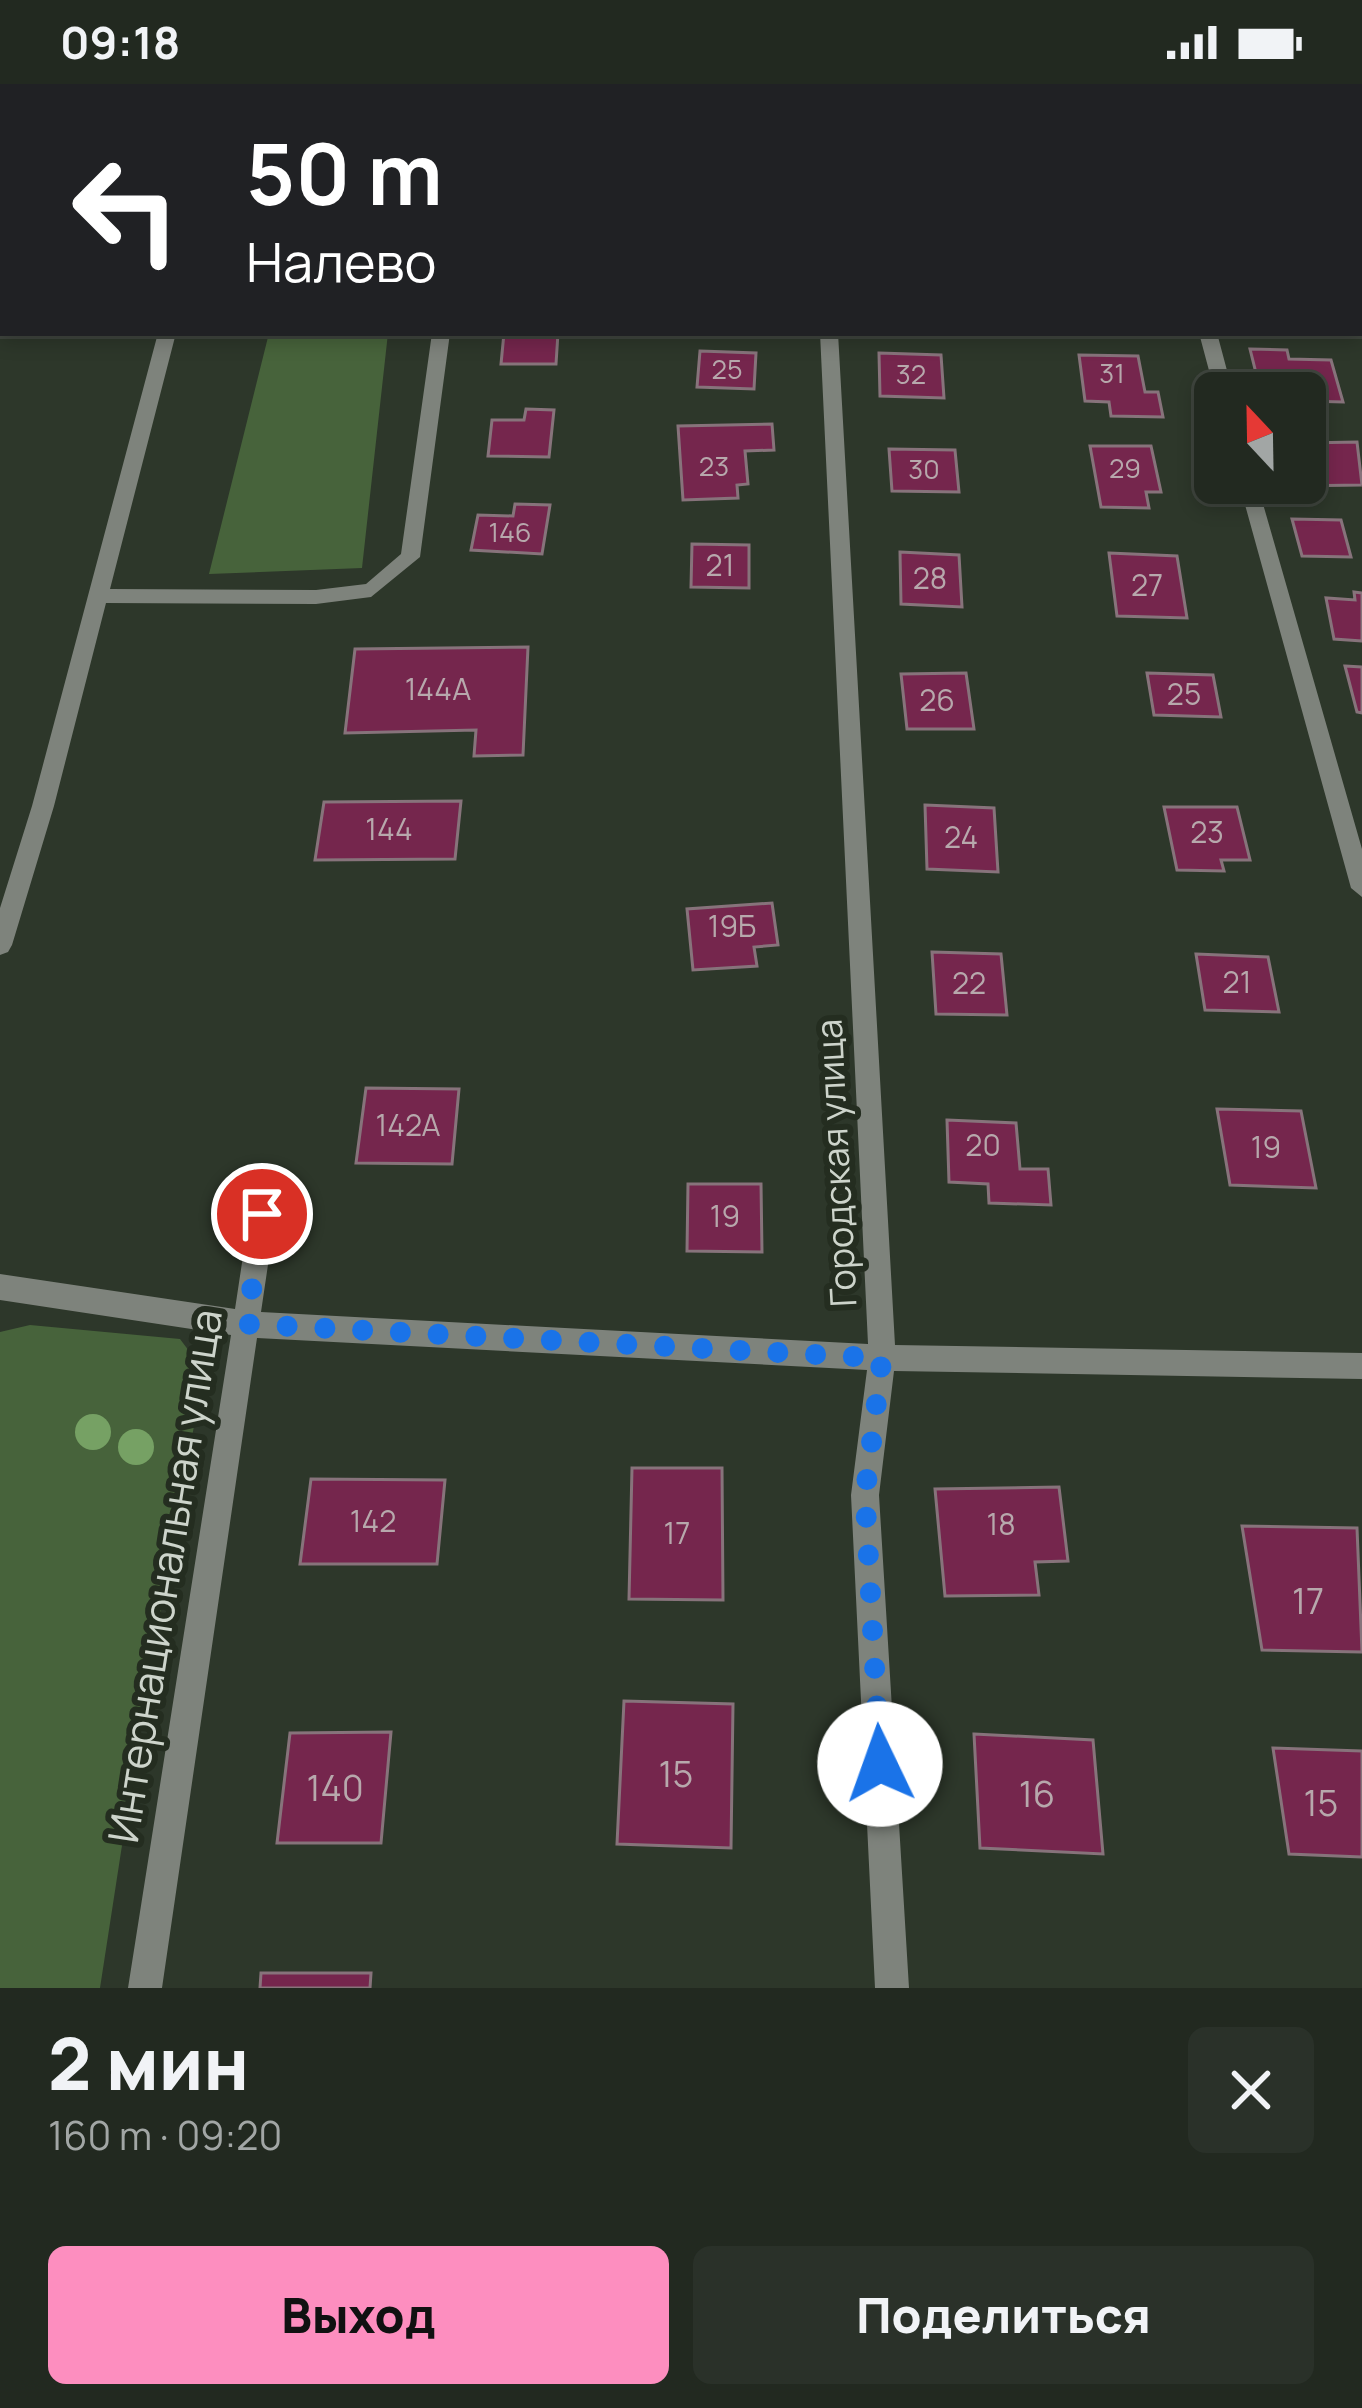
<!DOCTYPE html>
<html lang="ru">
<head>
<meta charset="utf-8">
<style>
  :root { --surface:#222920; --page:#2a3129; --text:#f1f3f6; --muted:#a2a6a5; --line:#3f453e; --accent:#fd8ebf }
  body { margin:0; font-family:Manrope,sans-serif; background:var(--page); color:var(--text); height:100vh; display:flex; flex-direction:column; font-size:45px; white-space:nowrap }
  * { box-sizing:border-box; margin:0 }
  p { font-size:39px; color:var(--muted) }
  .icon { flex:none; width:66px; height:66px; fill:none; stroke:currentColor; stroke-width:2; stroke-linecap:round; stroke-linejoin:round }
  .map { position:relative; height:1904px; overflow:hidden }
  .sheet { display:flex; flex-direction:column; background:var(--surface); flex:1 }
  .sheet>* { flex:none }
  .hud { position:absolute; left:0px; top:0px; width:1362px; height:252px; box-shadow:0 6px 18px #0003,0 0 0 3px var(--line); background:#202124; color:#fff; overflow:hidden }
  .needle { width:78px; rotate:338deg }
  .tools { position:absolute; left:1194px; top:288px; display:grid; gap:24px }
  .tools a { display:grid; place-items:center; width:132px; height:132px; border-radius:18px; background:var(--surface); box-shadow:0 6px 18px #0003,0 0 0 3px var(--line); font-size:60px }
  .pin { position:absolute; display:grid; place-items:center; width:102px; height:102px; color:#fff; margin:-51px; border:6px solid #fff; border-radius:50%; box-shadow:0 3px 12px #0007 }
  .me { position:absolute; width:132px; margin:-66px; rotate:357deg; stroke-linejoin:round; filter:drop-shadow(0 0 9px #0008) }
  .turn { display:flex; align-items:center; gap:42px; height:252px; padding:0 48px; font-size:54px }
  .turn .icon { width:156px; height:156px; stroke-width:2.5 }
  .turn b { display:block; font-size:84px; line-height:102px }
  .round { display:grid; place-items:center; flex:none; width:126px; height:126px; border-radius:18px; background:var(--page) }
  .headline { display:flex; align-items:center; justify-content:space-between; height:204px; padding:0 48px }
  h1 { font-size:72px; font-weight:800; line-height:90px }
  .cta { display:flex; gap:24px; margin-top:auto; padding:24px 48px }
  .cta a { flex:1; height:138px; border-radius:18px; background:var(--accent); color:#111; font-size:48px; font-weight:800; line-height:138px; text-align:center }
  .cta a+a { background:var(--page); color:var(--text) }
  .status { display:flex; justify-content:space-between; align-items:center; height:84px; padding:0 60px; background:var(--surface); direction:ltr }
  .status svg { height:33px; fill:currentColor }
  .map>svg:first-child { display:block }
</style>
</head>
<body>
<div class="status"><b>09:18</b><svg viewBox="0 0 49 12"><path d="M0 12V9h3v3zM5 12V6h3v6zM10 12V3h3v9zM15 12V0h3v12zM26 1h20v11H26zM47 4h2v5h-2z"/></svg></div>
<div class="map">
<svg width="1362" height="1904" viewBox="0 0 1362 1904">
  <rect width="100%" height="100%" fill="#2d372a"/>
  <path fill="#47633b" d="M269,249H388L362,484L209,490Z
    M30,1241L180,1255L204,1287L146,1606L100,1904H0V1248Z"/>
  <path fill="#75264d" stroke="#87737b" stroke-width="3" d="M504,249H558L556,280H501Z
    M1250,265L1287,266L1289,275L1331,276L1343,318L1305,317V309H1261Z
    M700,267L756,269L754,305L697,303Z
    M879,269L941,271L944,314L880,312Z
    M1079,271L1138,272L1145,308H1158L1163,333L1111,332L1109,318L1085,317Z
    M526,325L554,326L549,373L488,372L492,336H524Z
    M772,340L774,366L745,367L748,400L737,401L738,414L683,416L678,342Z
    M1357,358L1362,401L1290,402L1305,399V359Z
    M1090,362H1151L1161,408H1146L1149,424L1101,423Z
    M889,365L955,366L959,408L892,407Z
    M515,420L550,421L542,470L471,466L478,431L513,432Z
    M1292,435L1341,436L1351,473L1302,472Z
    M692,460L749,461V504L691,503Z
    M900,468L959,471L962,523L901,520Z
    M1109,469L1177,472L1187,534L1117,532Z
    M1354,508L1362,509V557L1334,555L1326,514L1355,516Z
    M528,563L523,671L474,672L476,646L345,649L355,565Z
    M1345,582L1362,583V629L1357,628Z
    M966,589L974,645H907L901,590Z
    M1147,589L1213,591L1221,633L1154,631Z
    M461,717L455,775L315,776L324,718Z
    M925,721L994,724L998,788L927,785Z
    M1164,723H1237L1250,776H1221L1224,787L1177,786Z
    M772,819L778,861L754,863L757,882L693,886L687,825Z
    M932,868L1001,870L1007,931L936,930Z
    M1196,870L1268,873L1279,928L1205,926Z
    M366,1004L459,1005L452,1080L356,1079Z
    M1217,1025L1301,1027L1316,1104L1230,1101Z
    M947,1036L1016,1039L1020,1085H1048L1051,1121L989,1119L988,1100L949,1098Z
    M688,1100H761L762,1168L687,1167Z
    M632,1384H722L723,1516L629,1515Z
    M311,1395L445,1396L437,1480H300Z
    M1059,1403L1068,1477L1035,1478L1039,1511L945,1512L935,1405Z
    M1242,1442L1357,1444L1362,1568L1262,1566Z
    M624,1617L733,1620L731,1764L617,1760Z
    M391,1648L381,1759H277L290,1649Z
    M974,1650L1093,1656L1103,1770L980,1764Z
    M1273,1664L1362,1667V1773L1289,1770Z
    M261,1889H371L370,1904H260Z"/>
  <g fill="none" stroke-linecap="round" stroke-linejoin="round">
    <path fill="#7e837c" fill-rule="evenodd" d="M805,0H819V3H805Z
      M1134,0H1148L1149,3H1135Z
      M158,249H176L110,505L316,506L366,500L401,470L432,249H450L420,473L371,513L316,520L106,519L54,722L12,861L8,868L0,871V824L32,722Z
      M820,249H838L895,1261L1362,1269V1295L894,1287L879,1411L909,1904H875L851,1411L867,1286L257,1254L162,1904H128L231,1251L0,1216V1190L235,1225L255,1093L259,1085L268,1081L277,1085L281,1093L261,1228L868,1260Z
      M1199,249H1217L1233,309H1215Z
      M1239,399H1257L1362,765V813L1351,804Z"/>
  </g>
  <g fill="#76a164">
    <circle cx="93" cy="1348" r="18"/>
    <circle cx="136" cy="1363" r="18"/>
  </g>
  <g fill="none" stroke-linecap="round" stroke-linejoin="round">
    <path stroke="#1a73e8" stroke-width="21" stroke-dasharray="0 37.8" d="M262,1130L247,1240L882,1274L865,1411L880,1680"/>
  </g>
  <g text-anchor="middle" stroke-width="12" stroke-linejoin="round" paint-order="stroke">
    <g font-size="27" fill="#b7a8ac">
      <text x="727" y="295">25</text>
      <text x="1112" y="299">31</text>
      <text x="911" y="300">32</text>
      <text x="714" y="392">23</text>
      <text x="1125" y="394">29</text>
      <text x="924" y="395">30</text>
      <text x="510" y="458">146</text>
    </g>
    <g font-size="30" fill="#b7a8ac">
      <text x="720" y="492">21</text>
      <text x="930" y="505">28</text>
      <text x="1147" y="512">27</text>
      <text x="438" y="616">144А</text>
      <text x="1184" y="621">25</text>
      <text x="937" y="627">26</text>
      <text x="389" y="756">144</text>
      <text x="1207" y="759">23</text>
      <text x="961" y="764">24</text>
      <text x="732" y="853">19Б</text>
      <text x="1237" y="909">21</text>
      <text x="969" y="910">22</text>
      <text x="408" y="1052">142А</text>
      <text x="983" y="1072">20</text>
      <text x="1266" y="1074">19</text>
      <text x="725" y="1143">19</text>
      <text x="373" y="1448">142</text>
      <text x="1001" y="1451">18</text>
      <text x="677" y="1460">17</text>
    </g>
    <g font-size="36" fill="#cdd4cb" stroke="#242d20">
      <text transform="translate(836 1079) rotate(-93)" y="13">Городская улица</text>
    </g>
    <g font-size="36" fill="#b7a8ac">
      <text x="1308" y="1530">17</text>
      <text x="676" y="1703">15</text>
      <text x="335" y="1717">140</text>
      <text x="1037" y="1723">16</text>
      <text x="1321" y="1732">15</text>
    </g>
    <g font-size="42" fill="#cdd4cb" stroke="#242d20">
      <text transform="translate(165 1492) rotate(-81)" y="15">Интернациональная улица</text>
    </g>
  </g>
</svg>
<div class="tools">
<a><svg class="needle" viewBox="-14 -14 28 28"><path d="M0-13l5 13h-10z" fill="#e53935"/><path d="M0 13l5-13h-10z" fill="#a2a6a5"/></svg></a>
</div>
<div class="pin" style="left:262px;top:1130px;background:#d93025"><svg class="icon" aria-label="arrive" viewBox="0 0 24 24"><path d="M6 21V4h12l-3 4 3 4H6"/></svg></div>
<svg class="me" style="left:880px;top:1680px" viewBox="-20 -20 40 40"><circle r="19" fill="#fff"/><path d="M0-13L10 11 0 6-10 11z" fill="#1a73e8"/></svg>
<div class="hud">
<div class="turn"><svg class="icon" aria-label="left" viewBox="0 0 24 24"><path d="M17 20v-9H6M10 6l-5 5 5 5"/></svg><div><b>50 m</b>Налево</div></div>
</div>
</div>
<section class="sheet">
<div class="headline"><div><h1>2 мин</h1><p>160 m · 09:20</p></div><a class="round"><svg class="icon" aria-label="close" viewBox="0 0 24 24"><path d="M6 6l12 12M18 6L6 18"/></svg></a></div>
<div class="cta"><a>Выход</a><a>Поделиться</a></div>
</section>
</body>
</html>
